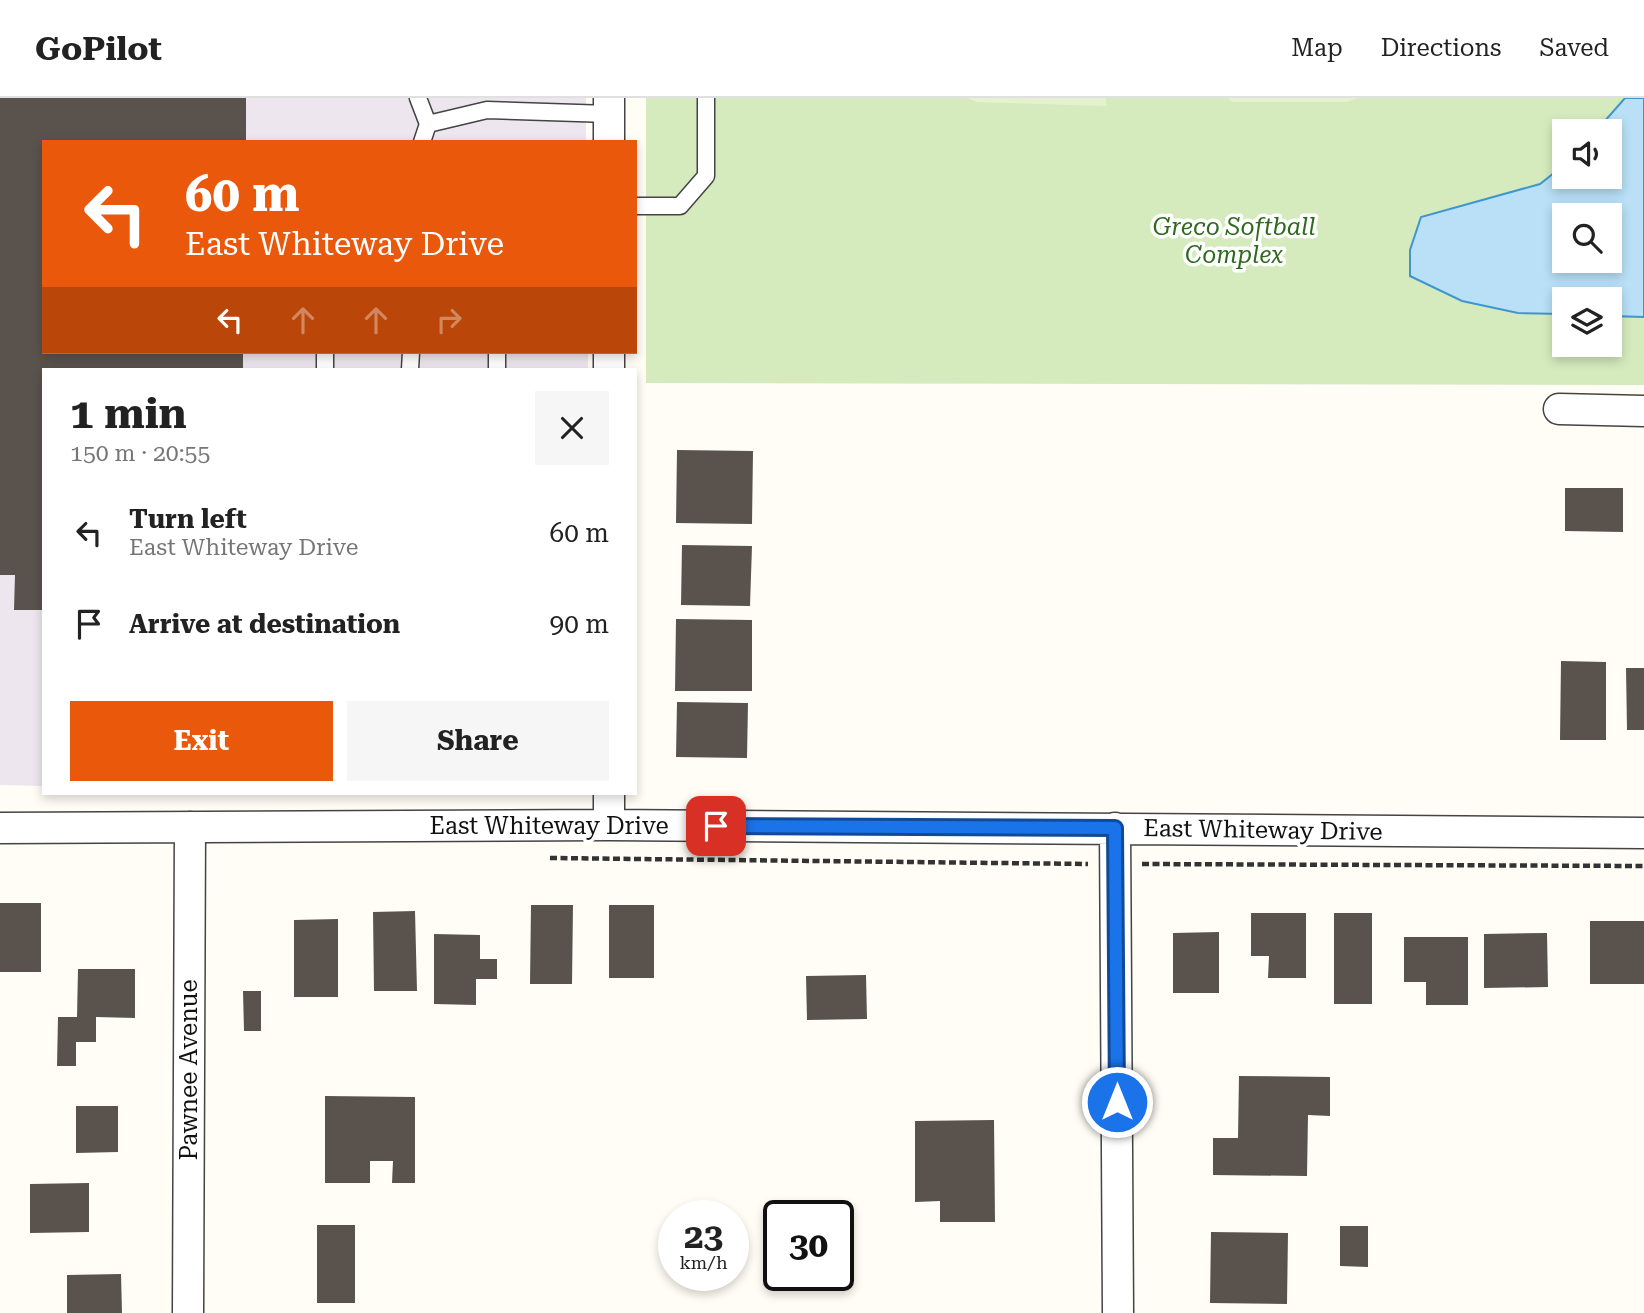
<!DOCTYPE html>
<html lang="en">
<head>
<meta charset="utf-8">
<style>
  :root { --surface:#fff; --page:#f6f6f6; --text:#222; --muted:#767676; --line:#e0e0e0; --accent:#ea580c }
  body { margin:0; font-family:"Roboto Serif",serif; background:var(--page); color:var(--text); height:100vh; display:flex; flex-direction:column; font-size:26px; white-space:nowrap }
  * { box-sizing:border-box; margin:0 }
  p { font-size:23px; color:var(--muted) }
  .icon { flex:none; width:38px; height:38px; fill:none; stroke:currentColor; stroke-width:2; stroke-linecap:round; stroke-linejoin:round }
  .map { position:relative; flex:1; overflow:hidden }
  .drawer { position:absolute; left:42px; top:270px; width:595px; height:427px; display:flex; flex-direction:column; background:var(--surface); border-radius:0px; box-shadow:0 4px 10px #0003 }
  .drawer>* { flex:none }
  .guide { position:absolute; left:42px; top:42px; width:595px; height:214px; border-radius:0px; box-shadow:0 4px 10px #0003; background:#ea580c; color:#fff; overflow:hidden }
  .buttons { position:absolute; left:1552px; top:21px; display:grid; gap:14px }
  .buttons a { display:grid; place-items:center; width:70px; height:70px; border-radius:0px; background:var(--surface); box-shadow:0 4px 10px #0003; font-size:35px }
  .speed { position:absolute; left:658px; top:1102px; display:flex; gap:14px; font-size:35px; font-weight:700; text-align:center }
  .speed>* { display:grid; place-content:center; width:91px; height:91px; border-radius:50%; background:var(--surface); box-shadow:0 4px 10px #0003; line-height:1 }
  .speed small { font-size:18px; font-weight:400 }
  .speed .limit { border:4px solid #111; border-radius:10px; background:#fff; color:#111 }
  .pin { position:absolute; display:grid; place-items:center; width:60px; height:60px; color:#fff; margin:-30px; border-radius:14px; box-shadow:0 4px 10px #0006 }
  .me { position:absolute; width:77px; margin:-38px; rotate:0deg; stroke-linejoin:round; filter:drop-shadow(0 0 5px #0008) }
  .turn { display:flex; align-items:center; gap:24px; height:147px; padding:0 28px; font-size:32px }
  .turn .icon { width:91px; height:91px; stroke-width:2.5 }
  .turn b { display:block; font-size:49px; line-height:60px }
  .lanes { display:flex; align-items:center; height:66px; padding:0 28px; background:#0003; justify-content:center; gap:35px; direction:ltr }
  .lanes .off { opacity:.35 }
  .round { display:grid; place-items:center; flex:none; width:74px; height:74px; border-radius:0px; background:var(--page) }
  .summary { display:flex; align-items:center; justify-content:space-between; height:119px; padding:0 28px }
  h1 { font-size:42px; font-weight:700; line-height:52px }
  .primary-button { display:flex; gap:14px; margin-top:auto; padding:14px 28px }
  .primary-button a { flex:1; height:80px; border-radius:0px; background:var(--accent); color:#fff; font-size:28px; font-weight:700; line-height:80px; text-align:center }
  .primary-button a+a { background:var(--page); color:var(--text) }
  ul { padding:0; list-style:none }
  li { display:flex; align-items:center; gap:21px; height:91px; padding:0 28px }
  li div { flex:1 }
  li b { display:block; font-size:26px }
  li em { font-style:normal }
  header { display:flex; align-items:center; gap:42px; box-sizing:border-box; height:98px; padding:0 35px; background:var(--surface); border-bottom:2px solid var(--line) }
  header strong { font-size:33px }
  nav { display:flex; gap:38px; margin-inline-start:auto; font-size:24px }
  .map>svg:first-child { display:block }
</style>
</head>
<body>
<header>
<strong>GoPilot</strong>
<nav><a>Map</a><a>Directions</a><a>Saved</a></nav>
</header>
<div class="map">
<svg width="1644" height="1215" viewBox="0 0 1644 1215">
  <rect width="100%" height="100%" fill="#fffdf5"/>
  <path fill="#eee6ef" d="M0,0H586V44H44V254H588V271H44V688L0,687Z"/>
  <path fill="#d5ebbd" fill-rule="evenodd" d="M646,0H1644V287L646,285ZM1564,33H1610V79H1564ZM1564,117H1610V163H1564ZM1564,201H1610V247H1564Z"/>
  <path fill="#e6f2cf" d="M967,0H1106V8L976,4Z
    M1228,0H1357L1347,4H1232Z"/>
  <path fill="#b9e0f7" stroke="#3f96cf" stroke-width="2" fill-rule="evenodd" d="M1625,0H1644V219L1610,218V201H1564V216L1518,215L1462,203L1410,178V152L1421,119L1540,86L1564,67V79H1610V33H1596ZM1564,117H1610V163H1564Z"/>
  <path fill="#5a524d" d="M0,0H246V44H44V254H243V271H44V512H14L15,477H0Z
    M677,352L753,353L752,426L676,425Z
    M1565,390H1623V434L1565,433Z
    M682,447L752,448L750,508L681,507Z
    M676,521L752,522V593H675Z
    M1561,563L1606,564V642H1560Z
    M1626,570H1644V632H1627Z
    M677,604L748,605L747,660L676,659Z
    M0,805H41V874H0Z
    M531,807H573L572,886H530Z
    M609,807H654V880H609Z
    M415,813L417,893H374L373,814Z
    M1251,815H1306V880H1268L1269,858H1251Z
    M1334,815H1372V906H1334Z
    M338,821V899H294V822Z
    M1590,823H1644V886H1590Z
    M1219,834V895H1173V835Z
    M1547,835L1548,889L1484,890V836Z
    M434,836L480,837V861H497V881H476V907L434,906Z
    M1404,839H1468V907H1426V884H1404Z
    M78,871H135V920L96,919V944H76V968H57L58,919H77Z
    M866,877L867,921L807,922L806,878Z
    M243,893H261V933H244Z
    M1239,978L1330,979V1018L1308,1017L1307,1078L1213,1077V1040H1238Z
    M325,998L415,999V1085H392L393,1063H370V1085H325Z
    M76,1008H118V1054L76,1055Z
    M994,1022L995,1124H940V1103L915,1104V1023Z
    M89,1085V1134L30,1135V1086Z
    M317,1127H355V1205H317Z
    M1340,1128H1368V1169L1340,1168Z
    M1211,1134L1288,1135L1287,1206L1210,1205Z
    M121,1176L122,1215H67V1177Z"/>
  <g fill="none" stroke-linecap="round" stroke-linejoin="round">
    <g stroke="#444" stroke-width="19">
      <path id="service" d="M418,0L428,26
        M422,44L428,26L487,12L609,16
        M635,108H680L706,78V0
        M325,254V271
        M410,271L411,254
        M497,271V254"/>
    </g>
    <g stroke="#444" stroke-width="33">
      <path id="minor" d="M609,0V44
        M609,254V271
        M1559,311L1644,313
        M609,695V727
        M0,730L609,727L1644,735
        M1115,730L1118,1215
        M188,1215L190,729"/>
    </g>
    <path stroke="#333" stroke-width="4.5" stroke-dasharray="7 3.5" stroke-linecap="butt" d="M550,760L1088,766
      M1142,766L1644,768"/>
    <use href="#service" stroke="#fff" stroke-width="16"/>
    <use href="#minor" stroke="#fff" stroke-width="30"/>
  </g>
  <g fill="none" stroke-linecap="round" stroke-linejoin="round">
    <g stroke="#114b97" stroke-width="18">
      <path id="route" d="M716,728L1115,730L1117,1004"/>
    </g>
    <use href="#route" stroke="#1a73e8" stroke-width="12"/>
  </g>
  <g text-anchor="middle" stroke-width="7" stroke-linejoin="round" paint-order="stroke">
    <g font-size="24" font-style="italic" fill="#2f6b1f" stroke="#fff">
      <text x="1234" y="137">Greco Softball<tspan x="1234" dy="28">Complex</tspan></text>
    </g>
    <g font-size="24" fill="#111" stroke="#fff">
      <text x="549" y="736">East Whiteway Drive</text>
      <text transform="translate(1263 732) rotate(1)" y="8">East Whiteway Drive</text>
      <text transform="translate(189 972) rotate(-90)" y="8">Pawnee Avenue</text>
    </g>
  </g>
</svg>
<div class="buttons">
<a><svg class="icon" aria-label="sound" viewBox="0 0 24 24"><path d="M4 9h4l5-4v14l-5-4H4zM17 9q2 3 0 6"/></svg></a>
<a><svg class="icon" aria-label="search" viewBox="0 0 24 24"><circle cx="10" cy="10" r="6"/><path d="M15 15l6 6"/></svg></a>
<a><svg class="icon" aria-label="layers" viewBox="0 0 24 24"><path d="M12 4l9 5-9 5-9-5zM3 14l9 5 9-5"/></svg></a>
</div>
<div class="speed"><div>23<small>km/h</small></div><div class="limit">30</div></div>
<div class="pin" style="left:716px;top:728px;background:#d93025"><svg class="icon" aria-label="arrive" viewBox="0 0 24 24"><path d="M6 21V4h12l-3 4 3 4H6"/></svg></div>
<svg class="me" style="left:1117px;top:1004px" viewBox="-20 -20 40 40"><circle r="17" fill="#1a73e8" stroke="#fff" stroke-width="3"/><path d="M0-11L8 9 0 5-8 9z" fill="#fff"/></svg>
<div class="guide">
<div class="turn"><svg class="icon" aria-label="left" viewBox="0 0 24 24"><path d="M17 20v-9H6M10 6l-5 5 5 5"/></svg><div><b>60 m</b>East Whiteway Drive</div></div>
<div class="lanes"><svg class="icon" aria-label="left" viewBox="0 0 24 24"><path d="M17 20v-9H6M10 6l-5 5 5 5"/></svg><svg class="icon off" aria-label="ahead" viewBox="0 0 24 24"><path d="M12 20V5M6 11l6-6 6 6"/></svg><svg class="icon off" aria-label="ahead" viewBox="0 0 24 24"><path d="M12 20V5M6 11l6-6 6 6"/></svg><svg class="icon off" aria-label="right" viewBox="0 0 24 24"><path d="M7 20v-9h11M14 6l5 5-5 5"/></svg></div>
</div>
<section class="drawer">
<div class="summary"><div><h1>1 min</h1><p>150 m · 20:55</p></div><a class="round"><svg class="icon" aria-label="close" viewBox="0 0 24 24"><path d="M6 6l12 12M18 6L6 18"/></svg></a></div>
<ul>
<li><svg class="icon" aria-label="left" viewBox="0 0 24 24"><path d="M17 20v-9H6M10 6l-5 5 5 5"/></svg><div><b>Turn left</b><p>East Whiteway Drive</p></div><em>60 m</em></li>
<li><svg class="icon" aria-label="arrive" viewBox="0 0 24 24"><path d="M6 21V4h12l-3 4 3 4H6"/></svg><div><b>Arrive at destination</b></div><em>90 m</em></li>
</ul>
<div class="primary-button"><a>Exit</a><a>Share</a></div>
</section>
</div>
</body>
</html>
